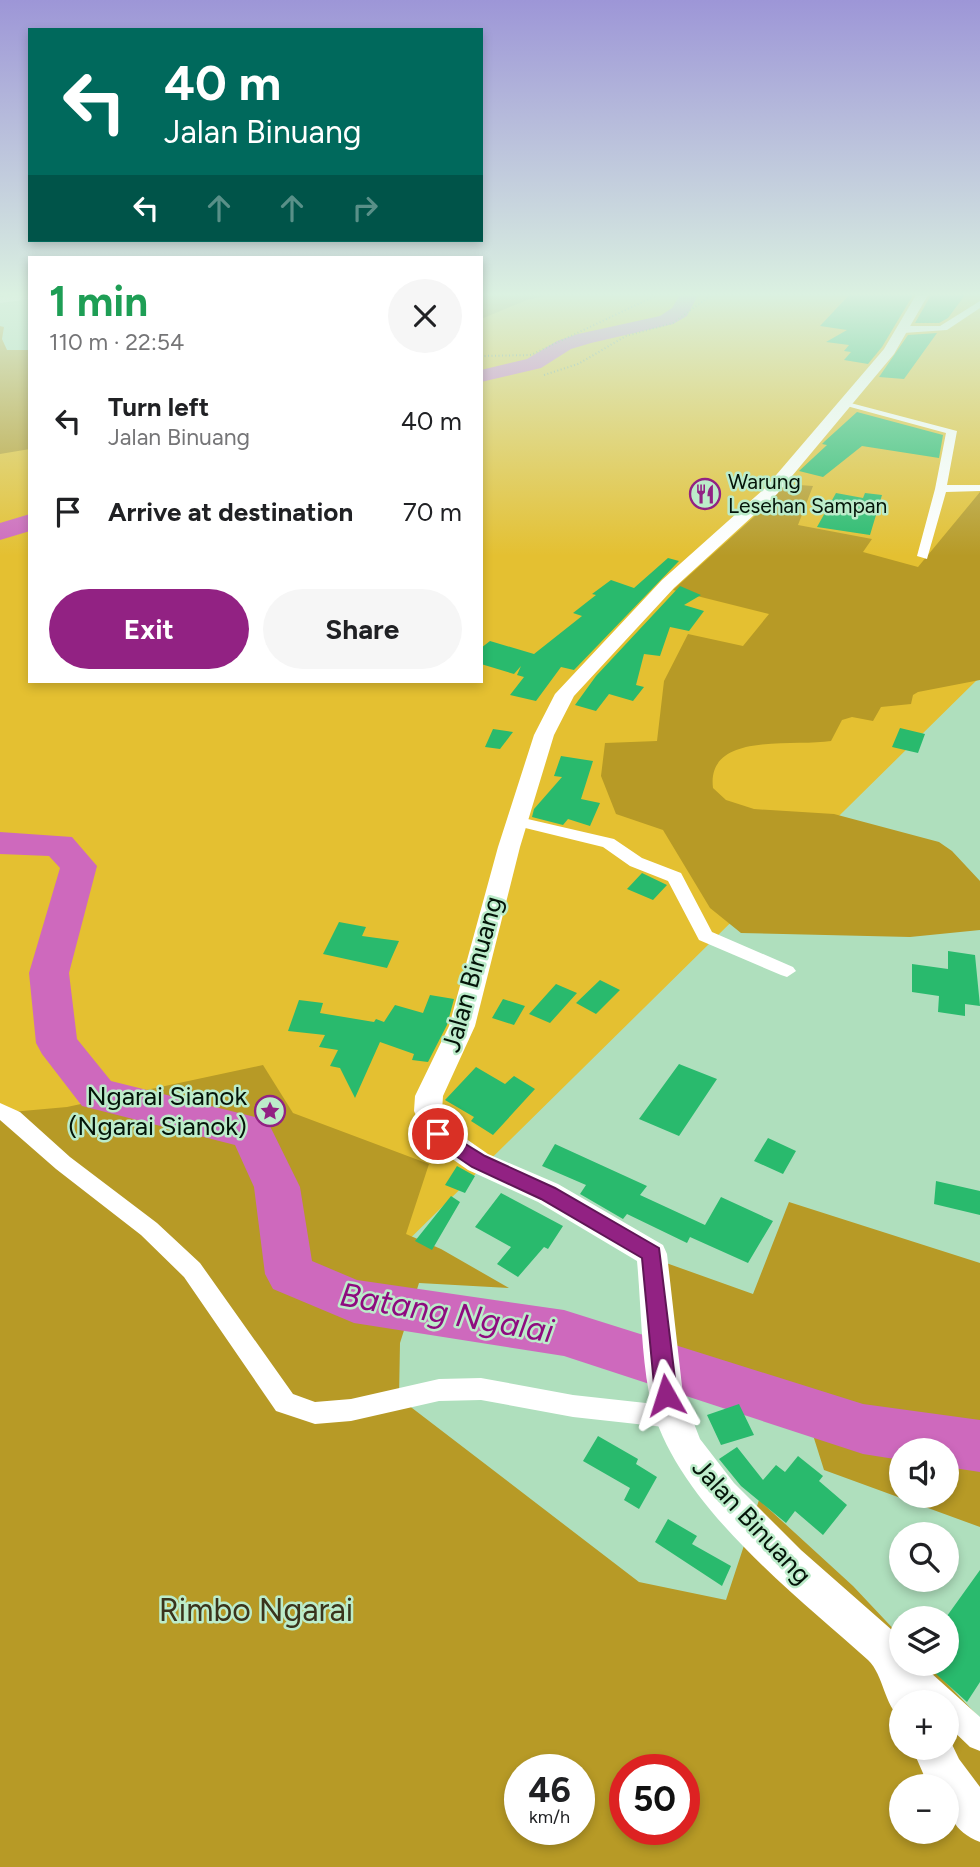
<!DOCTYPE html>
<html lang="en">
<head>
<meta charset="utf-8">
<style>
  :root { --surface:#fff; --page:#f6f6f6; --text:#202124; --muted:#757577; --accent:#922283 }
  body { margin:0; font-family:Figtree,sans-serif; background:var(--page); color:var(--text); height:100vh; display:flex; flex-direction:column; font-size:26px; white-space:nowrap }
  * { box-sizing:border-box; margin:0 }
  p { font-size:23px; color:var(--muted) }
  .icon { flex:none; width:38px; height:38px; fill:none; stroke:currentColor; stroke-width:2; stroke-linecap:round; stroke-linejoin:round }
  .map { position:relative; flex:1; overflow:hidden }
  .drawer { position:absolute; left:28px; top:256px; width:455px; height:427px; display:flex; flex-direction:column; background:var(--surface); border-radius:0px; box-shadow:0 4px 10px #0003 }
  .drawer>* { flex:none }
  .banner { position:absolute; left:28px; top:28px; width:455px; height:214px; border-radius:0px; box-shadow:0 4px 10px #0003; background:#00695c; color:#fff; overflow:hidden }
  .fabs { position:absolute; left:889px; top:1438px; display:grid; gap:14px }
  .fabs a { display:grid; place-items:center; width:70px; height:70px; border-radius:50%; background:var(--surface); box-shadow:0 4px 10px #0003; font-size:35px }
  .speed { position:absolute; left:504px; top:1754px; display:flex; gap:14px; font-size:35px; font-weight:700; text-align:center }
  .speed>* { display:grid; place-content:center; width:91px; height:91px; border-radius:50%; background:var(--surface); box-shadow:0 4px 10px #0003; line-height:1 }
  .speed small { font-size:18px; font-weight:400 }
  .speed .limit { border:10px solid #d22; background:#fff; color:#111 }
  .pin { position:absolute; display:grid; place-items:center; width:60px; height:60px; color:#fff; margin:-30px; border:4px solid #fff; border-radius:50%; box-shadow:0 2px 7px #0007 }
  .me { position:absolute; width:77px; margin:-38px; rotate:354deg; stroke-linejoin:round; filter:drop-shadow(0 0 5px #0008) }
  .turn { display:flex; align-items:center; gap:24px; height:147px; padding:0 21px; font-size:32px }
  .turn .icon { width:91px; height:91px; stroke-width:2.5 }
  .turn b { display:block; font-size:49px; line-height:60px }
  .lanes { display:flex; align-items:center; height:66px; padding:0 21px; background:#0003; justify-content:center; gap:35px; direction:ltr }
  .lanes .off { opacity:.35 }
  .round { display:grid; place-items:center; flex:none; width:74px; height:74px; border-radius:37px; background:var(--page) }
  .summary { display:flex; align-items:center; justify-content:space-between; height:119px; padding:0 21px }
  h1 { font-size:42px; font-weight:700; line-height:52px; color:#1e9e55 }
  .cta { display:flex; gap:14px; margin-top:auto; padding:14px 21px }
  .cta a { flex:1; height:80px; border-radius:42px; background:var(--accent); color:#fff; font-size:28px; font-weight:700; line-height:80px; text-align:center }
  .cta a+a { background:var(--page); color:var(--text) }
  ul { padding:0; list-style:none }
  li { display:flex; align-items:center; gap:21px; height:91px; padding:0 21px }
  li div { flex:1 }
  li b { display:block; font-size:26px }
  li em { font-style:normal }
  .map>svg:first-child { display:block }
</style>
</head>
<body>
<div class="map">
<svg width="980" height="1867" viewBox="0 0 980 1867">
  <rect width="100%" height="100%" fill="#afdfbd"/>
  <path fill="#e4c031" d="M481,295H980V677L104,1540L0,1625V431L30,402V681H481Z"/>
  <path fill="#b79a26" fill-rule="evenodd" d="M481,295H550L527,300L481,319Z
    M0,326L4,327L2,339L7,350H30V449L0,454Z
    M785,484L813,486L798,525L872,539L863,552L918,567L980,492V680L918,692L913,695L911,704L881,707L873,721L852,717L842,720L831,741C794,747 706,731 713,788L726,800L754,809L834,814L939,842L952,851L980,881V930L910,937L741,933L710,908L663,830L616,814L601,776L605,743L657,741L664,681L688,634L743,646L769,614L673,590L756,515Z
    M263,1065L293,1113L429,1164L406,1234L441,1249L509,1288L419,1283L400,1343L399,1398L639,1582L726,1600L759,1500L853,1586L901,1637V1664H928L980,1718V1867H0V1113L67,1107ZM901,1703H947V1748H901ZM520,1769H579V1829H520ZM625,1769H684V1829H625ZM901,1787H947V1832H901Z
    M789,1202L980,1263V1527L824,1470L807,1416L739,1383L664,1356L655,1259L753,1294ZM901,1451H947V1496H901Z"/>
  <g fill="none" stroke-linecap="round" stroke-linejoin="round">
    <path fill="#ce69bd" fill-rule="evenodd" d="M680,295H698L687,316L673,324L591,343L571,349L541,368L481,382V370L527,359L557,341L578,334L660,316L672,308Z
      M30,514V531L0,540V523Z
      M0,832L72,837L97,866L69,973L77,1039L111,1081L267,1120L300,1187L312,1261L357,1280L564,1310L863,1404L980,1420V1472L947,1467V1451H901V1460L863,1454L564,1356L354,1323L273,1289L265,1274L254,1187L235,1145L82,1106L42,1054L36,1043L29,973L60,868L49,856L0,854Z"/>
  </g>
  <path fill="#29ba6d" d="M849,295H913L882,347L868,364L844,360L851,352L844,351L849,345L826,342L847,330L820,326Z
    M931,295H965L948,318L939,323H915Z
    M937,333L904,379L879,377L908,335Z
    M857,412L943,435L939,458L862,446L823,477L799,471L827,445L822,444L825,441Z
    M836,493L863,498L865,493L882,495L870,535L817,527Z
    M668,558L679,561L574,670L561,667L536,701L510,695L524,677L517,675L521,666L514,674L481,664V648L490,641L534,654L582,616L573,613L596,595L592,594L611,580L634,588Z
    M680,586L701,595L684,605L704,611L689,631L670,627L660,656L644,654L636,685L644,687L633,701L609,694L596,711L575,705L596,676Z
    M900,728L925,734L918,753L892,747Z
    M493,729L513,732L500,749L485,747Z
    M561,756L593,761L581,799L600,803L590,826L568,819L563,825L532,817L534,809L562,777L554,776Z
    M642,873L667,885L653,900L627,889Z
    M339,922L366,927L362,936L399,941L387,968L323,954Z
    M948,951L975,955L980,1006L965,1004V1016L938,1012L939,996L912,992V964L948,969Z
    M600,980L620,990L596,1014L576,1003Z
    M556,984L577,993L550,1023L529,1014Z
    M430,995L454,999L447,1025L428,1062L412,1060L414,1054L380,1042L355,1098L340,1068L330,1066L338,1050L319,1047L325,1035L288,1031L299,1000L323,1003L320,1013L374,1022L376,1019L384,1022L395,1005L423,1013Z
    M503,999L525,1006L514,1025L492,1018Z
    M679,1064L717,1079L679,1136L639,1119Z
    M476,1067L505,1084L514,1076L535,1089L493,1135L471,1121L474,1117L445,1100Z
    M768,1138L796,1151L783,1174L754,1161Z
    M555,1144L647,1186L640,1195L705,1225L721,1197L773,1221L748,1263L690,1237L687,1243L627,1214L623,1219L580,1194L586,1185L542,1166Z
    M457,1166L475,1176L465,1193L445,1185Z
    M936,1181L980,1191V1215L934,1204Z
    M501,1193L563,1226L548,1249L544,1247L518,1277L497,1264L511,1247L475,1227Z
    M451,1196L460,1202L432,1250L415,1241Z
    M739,1404L754,1435L721,1445L707,1415Z
    M598,1436L638,1459L636,1464L657,1477L639,1509L624,1500L630,1488L583,1461Z
    M737,1447L763,1480L776,1465L785,1472L798,1456L823,1476L819,1481L847,1505L823,1535L795,1511L786,1523L741,1486L719,1459Z
    M668,1519L697,1536L692,1544L731,1566L722,1586L655,1542Z
    M980,1570V1682L967,1702L925,1664H947V1616Z"/>
  <g fill="none" stroke-linecap="round" stroke-linejoin="round">
    <path stroke="#74997f" stroke-width="2" stroke-dasharray="1 2.5" stroke-linecap="butt" d="M481,356L531,355L657,295
      M544,375L578,364L626,336L673,323L711,295"/>
    <path fill="#fff" fill-rule="evenodd" d="M30,295V299L0,303V297Z
      M843,401L957,431L947,485H980V491L946,492L927,559L917,556L935,489L946,433L843,405Z
      M519,817L614,839L642,858L681,873L712,932L793,967L796,971L787,977L781,975L699,940L668,881L630,866L603,847L513,825L511,822L513,819Z
      M0,1103L20,1112L70,1157L157,1223L200,1263L293,1394L315,1402L351,1399L439,1379L481,1378L573,1395L673,1406L682,1409L685,1417L682,1425L673,1428L573,1417L481,1400L439,1401L351,1421L315,1424L276,1411L184,1277L141,1235L56,1169L0,1120Z
      M901,1658V1664H921L980,1717V1751L970,1747L947,1725V1703H922L897,1680L893,1670L897,1660Z"/>
    <path fill="#fff" fill-rule="evenodd" d="M980,301V308L947,330L903,333L898,330L908,326H940Z"/>
    <path fill="#fff" fill-rule="evenodd" d="M916,295H928L894,354L777,494L674,588L574,696L554,735L520,847L475,1026L443,1096L442,1111L449,1127L488,1154L558,1184L663,1245L667,1254L683,1395L700,1439L734,1483L801,1550L901,1638V1664H914L932,1703H901V1718C884,1706 884,1675 868,1660C793,1593 667,1496 649,1393C641,1350 641,1304 637,1261L538,1202L468,1170L428,1142L414,1111L415,1096L449,1026L498,847L534,735L555,694L662,580L765,488L884,349Z
      M947,1734L959,1759L980,1787V1842C953,1831 947,1815 947,1787H929L912,1748H947Z"/>
  </g>
  <linearGradient id="sky" x2="0" y2="1"><stop stop-color="#9d96d7"/><stop offset="0.53" stop-color="#dbf1e1"/><stop offset="1" stop-color="#dbf1e1" stop-opacity="0"/></linearGradient>
  <rect width="980" height="556" fill="url(#sky)"/>
  <path fill="#922283" stroke="#5f1655" stroke-width="2" d="M438,1127L485,1156L555,1188L659,1248L677,1395L673,1402L666,1405L658,1402L655,1395L642,1258L541,1199L472,1167L431,1139L429,1134Z"/>
  <defs>
    <g id="restaurant-ring" transform="scale(1.575)"><circle r="9.5" fill="#bcecca" stroke="#922283" stroke-width="1.5"/><path d="M-5-6h1v4h1v-4h1v4h1v-4h1v5L-1.5 .5V6h-2V.5L-5-1ZM5-6V6H3V1.5H1.5Q1.5-4 5-6Z" fill="#922283"/></g>
    <g id="sight-ring" transform="scale(1.575)"><circle r="9.5" fill="#bcecca" stroke="#922283" stroke-width="1.5"/><path d="M0-6L1.8-2.2L6-1.7L2.9 1.2L3.7 5.4L0 3.3L-3.7 5.4L-2.9 1.2L-6-1.7L-1.8-2.2Z" fill="#922283"/></g>
  </defs>
  <g fill-rule="evenodd">
    <use href="#restaurant-ring" x="705" y="494"/>
    <use href="#sight-ring" x="270" y="1111"/>
  </g>
  <g text-anchor="middle" stroke-width="5" stroke-linejoin="round" paint-order="stroke">
    <g font-size="21" fill="#041409" stroke="#bcecca" text-anchor="start">
      <text x="728" y="489">Warung<tspan x="728" dy="24">Lesehan Sampan</tspan></text>
    </g>
    <g font-size="26" fill="#041409" stroke="#bcecca">
      <text transform="translate(472 974) rotate(-74)" y="9">Jalan Binuang</text>
      <text transform="translate(752 1521) rotate(47)" y="9">Jalan Binuang</text>
    </g>
    <g font-size="26" fill="#041409" stroke="#bcecca" text-anchor="end">
      <text x="247" y="1105">Ngarai Sianok<tspan x="247" dy="30">(Ngarai Sianok)</tspan></text>
    </g>
    <g font-size="32" fill="#3a331c" stroke="#bcecca">
      <text x="256" y="1621">Rimbo Ngarai</text>
    </g>
    <g font-size="33" font-style="italic" fill="#8e0b7f" stroke="#bcecca">
      <text transform="translate(447 1312) rotate(10)" y="12">Batang Ngalai</text>
    </g>
  </g>
</svg>
<div class="fabs">
<a><svg class="icon" aria-label="sound" viewBox="0 0 24 24"><path d="M4 9h4l5-4v14l-5-4H4zM17 9q2 3 0 6"/></svg></a>
<a><svg class="icon" aria-label="search" viewBox="0 0 24 24"><circle cx="10" cy="10" r="6"/><path d="M15 15l6 6"/></svg></a>
<a><svg class="icon" aria-label="layers" viewBox="0 0 24 24"><path d="M12 4l9 5-9 5-9-5zM3 14l9 5 9-5"/></svg></a>
<a>+</a>
<a>−</a>
</div>
<div class="speed"><div>46<small>km/h</small></div><div class="limit">50</div></div>
<div class="pin" style="left:438px;top:1134px;background:#d93025"><svg class="icon" aria-label="arrive" viewBox="0 0 24 24"><path d="M6 21V4h12l-3 4 3 4H6"/></svg></div>
<svg class="me" style="left:666px;top:1395px" viewBox="-20 -20 40 40"><path d="M0-17L14 15 0 8-14 15z" fill="#922283" stroke="#fff" stroke-width="4"/></svg>
<div class="banner">
<div class="turn"><svg class="icon" aria-label="left" viewBox="0 0 24 24"><path d="M17 20v-9H6M10 6l-5 5 5 5"/></svg><div><b>40 m</b>Jalan Binuang</div></div>
<div class="lanes"><svg class="icon" aria-label="left" viewBox="0 0 24 24"><path d="M17 20v-9H6M10 6l-5 5 5 5"/></svg><svg class="icon off" aria-label="ahead" viewBox="0 0 24 24"><path d="M12 20V5M6 11l6-6 6 6"/></svg><svg class="icon off" aria-label="ahead" viewBox="0 0 24 24"><path d="M12 20V5M6 11l6-6 6 6"/></svg><svg class="icon off" aria-label="right" viewBox="0 0 24 24"><path d="M7 20v-9h11M14 6l5 5-5 5"/></svg></div>
</div>
<section class="drawer">
<div class="summary"><div><h1>1 min</h1><p>110 m · 22:54</p></div><a class="round"><svg class="icon" aria-label="close" viewBox="0 0 24 24"><path d="M6 6l12 12M18 6L6 18"/></svg></a></div>
<ul>
<li><svg class="icon" aria-label="left" viewBox="0 0 24 24"><path d="M17 20v-9H6M10 6l-5 5 5 5"/></svg><div><b>Turn left</b><p>Jalan Binuang</p></div><em>40 m</em></li>
<li><svg class="icon" aria-label="arrive" viewBox="0 0 24 24"><path d="M6 21V4h12l-3 4 3 4H6"/></svg><div><b>Arrive at destination</b></div><em>70 m</em></li>
</ul>
<div class="cta"><a>Exit</a><a>Share</a></div>
</section>
</div>
</body>
</html>
